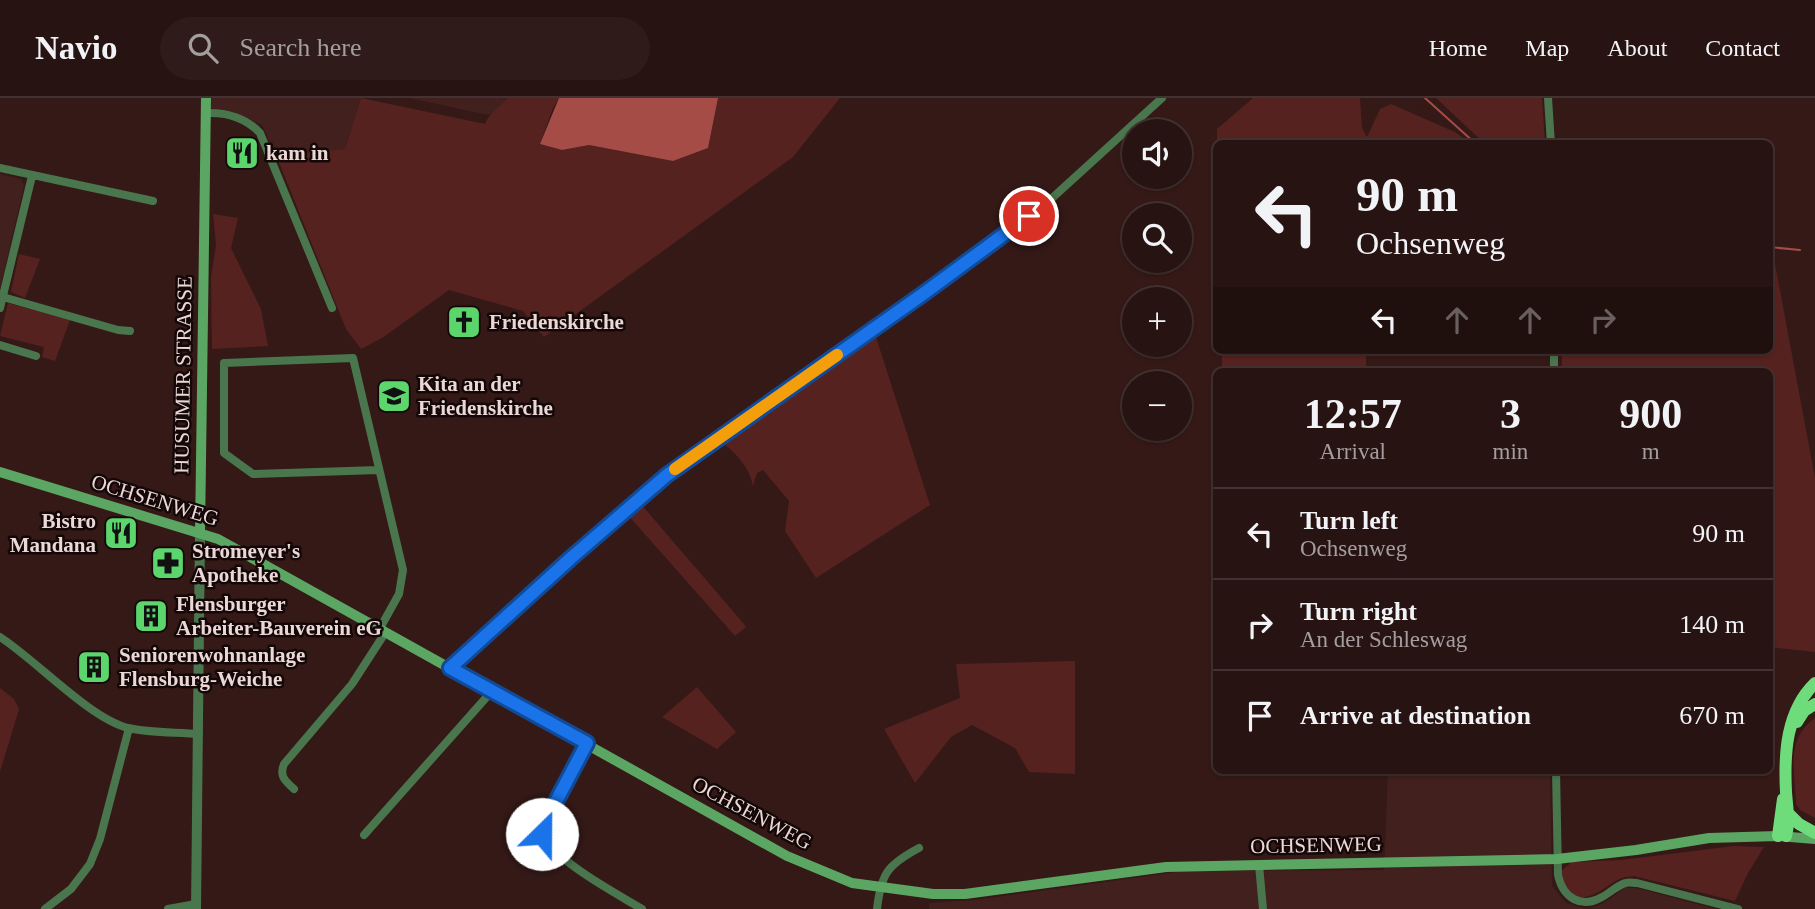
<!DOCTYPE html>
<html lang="en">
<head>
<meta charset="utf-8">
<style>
  :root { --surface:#271311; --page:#2f1c1a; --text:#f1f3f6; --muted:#a49e9f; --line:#433231 }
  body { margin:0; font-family:Georgia,serif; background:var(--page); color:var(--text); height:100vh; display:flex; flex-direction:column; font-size:26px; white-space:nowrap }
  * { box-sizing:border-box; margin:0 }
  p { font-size:23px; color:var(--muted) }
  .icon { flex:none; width:38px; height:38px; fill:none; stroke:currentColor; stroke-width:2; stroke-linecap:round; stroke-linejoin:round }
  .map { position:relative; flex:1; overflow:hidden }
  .sheet { position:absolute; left:1213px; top:270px; width:560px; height:406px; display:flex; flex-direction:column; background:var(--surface); border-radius:10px; box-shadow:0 2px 5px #0004,0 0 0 2px var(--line) }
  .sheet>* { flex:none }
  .hud { position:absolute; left:1213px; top:42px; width:560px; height:214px; border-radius:10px; box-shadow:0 2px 5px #0004,0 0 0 2px var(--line); background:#271311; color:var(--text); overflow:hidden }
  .buttons { position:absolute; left:1122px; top:21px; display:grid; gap:14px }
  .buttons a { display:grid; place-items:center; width:70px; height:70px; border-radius:50%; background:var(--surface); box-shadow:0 2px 5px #0004,0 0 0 2px var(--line); font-size:35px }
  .pin { position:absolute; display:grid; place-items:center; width:60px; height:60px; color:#fff; margin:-30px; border:4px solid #fff; border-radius:50%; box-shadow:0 2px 7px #0007 }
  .me { position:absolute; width:77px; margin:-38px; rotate:23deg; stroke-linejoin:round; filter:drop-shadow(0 0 5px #0008) }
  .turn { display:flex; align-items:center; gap:24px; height:147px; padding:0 28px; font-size:32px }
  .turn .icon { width:91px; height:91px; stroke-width:2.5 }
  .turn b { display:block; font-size:49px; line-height:60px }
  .lanes { display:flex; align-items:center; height:66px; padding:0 28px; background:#0003; justify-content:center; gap:35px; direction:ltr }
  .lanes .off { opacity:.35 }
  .eta { display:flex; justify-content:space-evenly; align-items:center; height:119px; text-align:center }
  .eta b { font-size:42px; font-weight:800; line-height:49px }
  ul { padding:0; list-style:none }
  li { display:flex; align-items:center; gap:21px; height:91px; padding:0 28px; border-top:2px solid var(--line) }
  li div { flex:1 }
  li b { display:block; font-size:26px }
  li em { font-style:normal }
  header { display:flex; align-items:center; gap:42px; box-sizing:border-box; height:98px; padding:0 35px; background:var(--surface); border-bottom:2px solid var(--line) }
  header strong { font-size:33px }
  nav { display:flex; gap:38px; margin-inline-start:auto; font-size:24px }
  .search { width:490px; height:63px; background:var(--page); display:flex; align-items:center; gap:18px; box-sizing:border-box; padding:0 24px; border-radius:38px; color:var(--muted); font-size:26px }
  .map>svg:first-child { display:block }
</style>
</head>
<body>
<header>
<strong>Navio</strong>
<div class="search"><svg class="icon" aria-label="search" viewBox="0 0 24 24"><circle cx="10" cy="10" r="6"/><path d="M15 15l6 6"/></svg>Search here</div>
<nav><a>Home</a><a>Map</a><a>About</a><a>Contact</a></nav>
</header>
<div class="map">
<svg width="1815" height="811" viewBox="0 0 1815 811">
  <rect width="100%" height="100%" fill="#341917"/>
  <path fill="#41201e" d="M210,0H361L345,51L276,57L262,27L234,14L210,10Z
    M409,0H508L498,12L488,17Z
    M0,76L21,81L24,88L0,191Z
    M1388,672H1550L1552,788L1566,805L1586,811H929V805L975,802L1184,773L1384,772Z
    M1625,790H1636L1716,811H1588L1602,806Z"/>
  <path fill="#562220" d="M361,0L485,26C489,15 500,9 508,0H559L553,10L540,46L562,52L589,47L673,63L708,50L718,0H840L793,59L544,239L523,213L449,192L382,240L361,251L346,231L276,57L345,51Z
    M1253,0H1360L1362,30L1367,39L1380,11L1391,6L1455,34L1470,45H1217V31Z
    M1436,0H1542L1545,45H1484Z
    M213,116L238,120L231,150L261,211L268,248L212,251L211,179L216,147Z
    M1769,155H1773L1815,380V554L1769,549V273H1562V252H1769Z
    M19,156L40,161L25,200L11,194Z
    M8,205L70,222L55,263L42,259L44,249L0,238Z
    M875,236L930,407L816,480L785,433L789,403L763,372L757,375L753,388C749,368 737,357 722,344Z
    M1222,252H1366V273H1222Z
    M640,405L744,526L746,529L735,538L627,416Z
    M1075,563V676L1029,674L1015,650L972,627L951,639L915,685L884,631L960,600L956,566Z
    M697,589L736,634L717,651L662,619Z
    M0,590L14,601L19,611L0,674Z
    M1815,620V720L1800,712L1796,706C1795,673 1785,641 1815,620Z
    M1734,748L1764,749L1748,775L1735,803L1634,778C1630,779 1626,778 1622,780C1607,785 1586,811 1569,793C1564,786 1561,782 1561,773L1572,764L1621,762Z"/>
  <path fill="#a64c47" d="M559,0H718L708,50L673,63L589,47L562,52L540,46Z"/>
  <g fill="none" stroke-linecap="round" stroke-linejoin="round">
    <path stroke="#a64c47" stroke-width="2" d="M1425,0L1476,46
      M1769,149L1800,152"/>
    <path stroke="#49764d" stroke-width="8" d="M1548,0L1551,46
      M206,15C226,14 246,20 260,35L332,210
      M0,70L153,103
      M3,199L118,232L130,233
      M0,210L32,78
      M0,247L36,258
      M1554,252V273
      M379,532L399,496L403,472L353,260L224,265V355L253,376L379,372
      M0,539C36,562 89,620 128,630C150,635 176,634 199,636
      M450,570L667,377L923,196L1050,102L1162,0
      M587,645L543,730L542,736C558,765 614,794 642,811
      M1556,672L1558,777C1563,800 1581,811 1602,799C1610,795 1617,787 1626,785C1629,784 1633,785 1637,785L1738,811
      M294,691C285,683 279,678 284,666L352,586L385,535
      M364,737L492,593
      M1259,767L1263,811
      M45,811L71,791L90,766L100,741L129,630
      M168,811L196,806
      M877,811C881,776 887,767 919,750"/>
    <path stroke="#49764d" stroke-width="10" d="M196,811L200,435"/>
    <path stroke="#5ca663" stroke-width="10" d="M0,374L218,441L787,758L852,785L933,796H965L1166,769L1557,761L1636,752L1709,740L1778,738L1815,741
      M200,435L206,0"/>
    <path stroke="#6fdc7c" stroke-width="12" d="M1797,624L1804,613L1815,606
      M1789,716L1799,726L1815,735
      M1778,738L1783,701
      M1786,738C1790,722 1787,710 1786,694C1784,656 1786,613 1815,585"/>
  </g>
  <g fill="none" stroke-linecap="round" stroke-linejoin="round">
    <g stroke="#114b97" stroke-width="18">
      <path id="route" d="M542,736V730L587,645L450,570L571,460L667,377L923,196L1029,118"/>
    </g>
    <use href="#route" stroke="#1a73e8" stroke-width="12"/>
    <path stroke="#f59e0b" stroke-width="12" d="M675,371L837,257"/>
  </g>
  <defs>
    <g id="restaurant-square" transform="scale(1.75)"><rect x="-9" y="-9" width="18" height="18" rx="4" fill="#5dd56d" stroke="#130807"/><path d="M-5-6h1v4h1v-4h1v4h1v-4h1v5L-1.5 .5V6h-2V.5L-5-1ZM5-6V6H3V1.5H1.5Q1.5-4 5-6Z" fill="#111"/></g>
    <g id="church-square" transform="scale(1.75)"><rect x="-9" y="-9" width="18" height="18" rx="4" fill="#5dd56d" stroke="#130807"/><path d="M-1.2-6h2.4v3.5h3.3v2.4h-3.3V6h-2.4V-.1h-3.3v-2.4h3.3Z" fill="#111"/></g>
    <g id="school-square" transform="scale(1.75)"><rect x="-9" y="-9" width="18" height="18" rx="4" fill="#5dd56d" stroke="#130807"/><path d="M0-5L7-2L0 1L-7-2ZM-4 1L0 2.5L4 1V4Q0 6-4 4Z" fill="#111"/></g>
    <g id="pharmacy-square" transform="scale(1.75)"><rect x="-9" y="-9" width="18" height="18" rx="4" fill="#5dd56d" stroke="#130807"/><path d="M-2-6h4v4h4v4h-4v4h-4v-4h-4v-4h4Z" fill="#111"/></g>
    <g id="building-square" transform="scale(1.75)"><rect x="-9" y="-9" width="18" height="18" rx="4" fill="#5dd56d" stroke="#130807"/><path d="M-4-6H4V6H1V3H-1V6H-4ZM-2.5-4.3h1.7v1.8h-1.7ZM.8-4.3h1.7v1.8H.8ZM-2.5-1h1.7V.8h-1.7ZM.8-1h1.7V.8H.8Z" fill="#111"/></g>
  </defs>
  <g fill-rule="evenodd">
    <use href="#restaurant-square" x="242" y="55"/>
    <use href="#church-square" x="464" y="224"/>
    <use href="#school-square" x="394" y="298"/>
    <use href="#restaurant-square" x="121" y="435"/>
    <use href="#pharmacy-square" x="168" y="465"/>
    <use href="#building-square" x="151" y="518"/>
    <use href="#building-square" x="94" y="569"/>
  </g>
  <g text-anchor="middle" stroke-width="5" stroke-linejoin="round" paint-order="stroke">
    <g font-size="21" font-weight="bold" fill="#ebd8d6" stroke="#130807" text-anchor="start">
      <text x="266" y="62">kam in</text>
      <text x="489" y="231">Friedenskirche</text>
      <text x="418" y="293">Kita an der<tspan x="418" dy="24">Friedenskirche</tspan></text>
      <text x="96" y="430" text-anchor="end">Bistro<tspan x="96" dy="24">Mandana</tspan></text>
      <text x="192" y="460">Stromeyer's<tspan x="192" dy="24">Apotheke</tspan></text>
      <text x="176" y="513">Flensburger<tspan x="176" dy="24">Arbeiter-Bauverein eG</tspan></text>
      <text x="119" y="564">Seniorenwohnanlage<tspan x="119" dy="24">Flensburg-Weiche</tspan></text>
    </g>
    <g font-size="21" fill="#ebd8d6" stroke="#130807">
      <text transform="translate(183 277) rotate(-89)" y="7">HUSUMER STRASSE</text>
      <text transform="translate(155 402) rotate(17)" y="7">OCHSENWEG</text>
      <text transform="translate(752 715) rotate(28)" y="7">OCHSENWEG</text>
      <text transform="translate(1316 747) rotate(-1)" y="7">OCHSENWEG</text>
    </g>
  </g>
</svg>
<div class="buttons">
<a><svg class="icon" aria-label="sound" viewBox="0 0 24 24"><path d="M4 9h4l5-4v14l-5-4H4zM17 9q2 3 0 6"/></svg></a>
<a><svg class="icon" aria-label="search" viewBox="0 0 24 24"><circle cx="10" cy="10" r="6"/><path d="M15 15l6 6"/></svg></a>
<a>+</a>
<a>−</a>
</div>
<div class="pin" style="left:1029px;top:118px;background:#d93025"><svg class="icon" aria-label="arrive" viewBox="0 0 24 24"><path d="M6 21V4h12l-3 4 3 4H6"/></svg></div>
<svg class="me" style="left:542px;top:736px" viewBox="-20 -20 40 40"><circle r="19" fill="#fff"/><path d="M0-13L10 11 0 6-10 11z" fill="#1a73e8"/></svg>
<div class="hud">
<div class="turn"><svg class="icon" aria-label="left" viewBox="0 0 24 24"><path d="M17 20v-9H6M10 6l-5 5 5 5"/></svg><div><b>90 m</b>Ochsenweg</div></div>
<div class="lanes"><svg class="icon" aria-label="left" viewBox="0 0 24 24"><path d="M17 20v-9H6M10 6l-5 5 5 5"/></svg><svg class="icon off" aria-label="ahead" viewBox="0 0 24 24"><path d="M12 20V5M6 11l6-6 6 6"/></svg><svg class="icon off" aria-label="ahead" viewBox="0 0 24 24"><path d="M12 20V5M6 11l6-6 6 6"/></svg><svg class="icon off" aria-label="right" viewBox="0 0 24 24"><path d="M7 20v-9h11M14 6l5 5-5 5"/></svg></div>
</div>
<section class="sheet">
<div class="eta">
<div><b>12:57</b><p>Arrival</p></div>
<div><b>3</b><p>min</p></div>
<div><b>900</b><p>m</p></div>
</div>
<ul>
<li><svg class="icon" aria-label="left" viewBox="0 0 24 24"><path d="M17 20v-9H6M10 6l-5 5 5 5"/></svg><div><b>Turn left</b><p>Ochsenweg</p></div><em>90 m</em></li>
<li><svg class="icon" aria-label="right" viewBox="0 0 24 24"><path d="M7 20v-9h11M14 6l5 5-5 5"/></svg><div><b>Turn right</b><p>An der Schleswag</p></div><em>140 m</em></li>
<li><svg class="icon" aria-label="arrive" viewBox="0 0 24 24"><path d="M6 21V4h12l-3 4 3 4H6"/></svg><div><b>Arrive at destination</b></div><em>670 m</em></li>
</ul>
</section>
</div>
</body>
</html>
